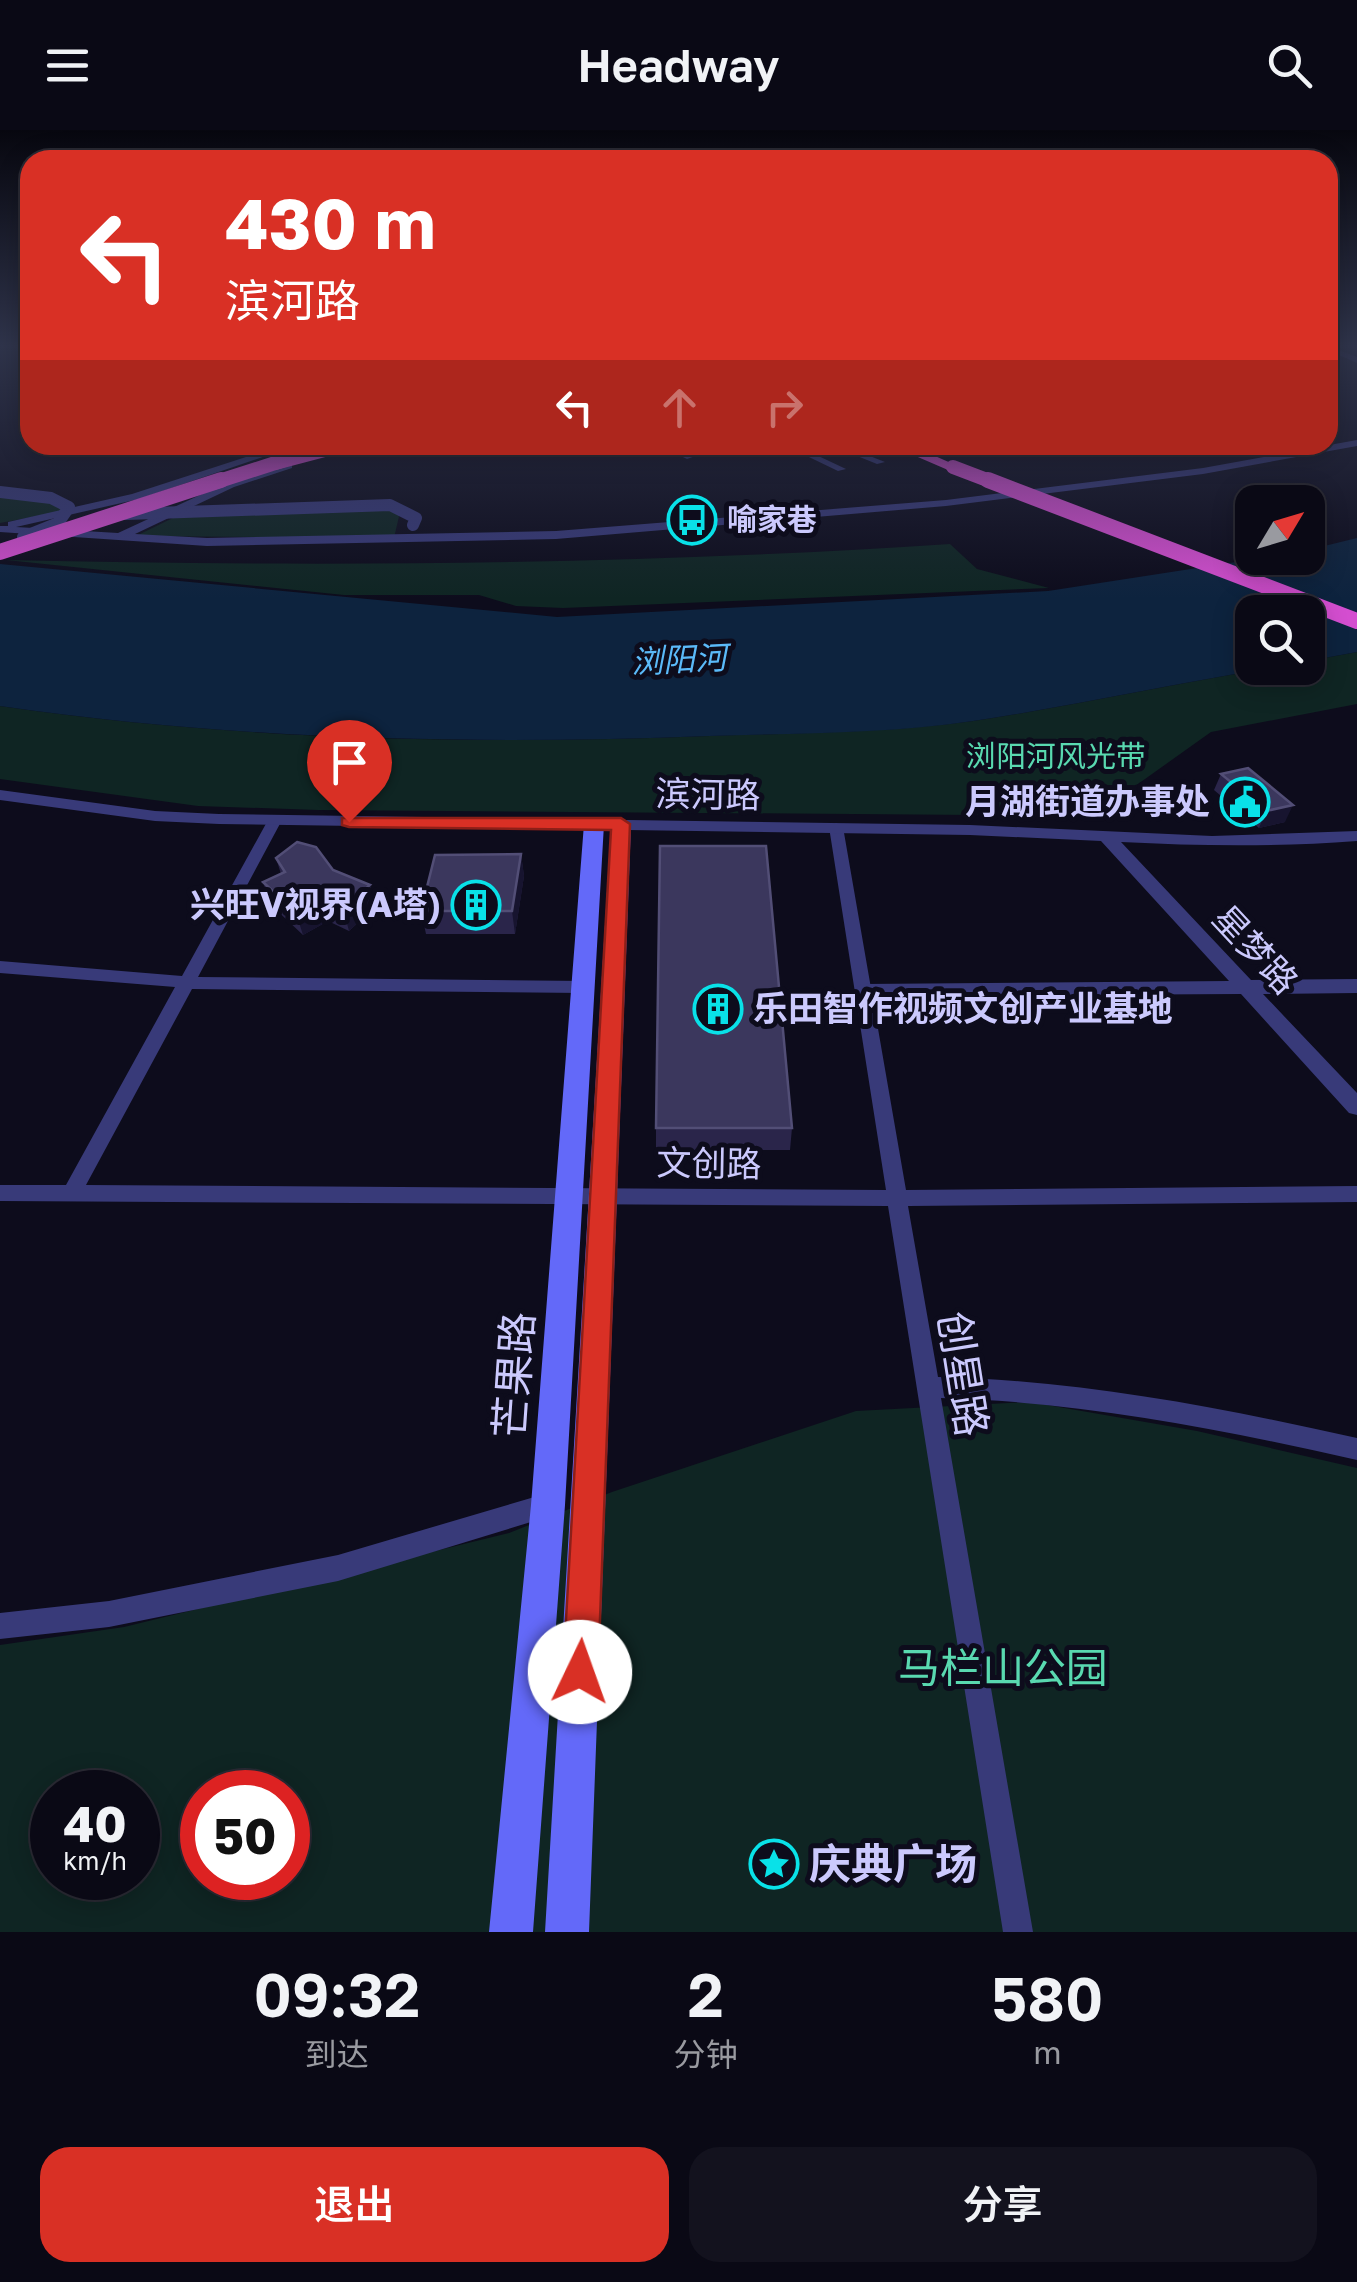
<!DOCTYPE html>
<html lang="zh">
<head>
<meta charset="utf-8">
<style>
  :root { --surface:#0a0915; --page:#13121e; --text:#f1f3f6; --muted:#999aa0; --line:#2a2a34; --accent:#d93025 }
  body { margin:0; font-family:"Golos Text","Noto Sans SC",sans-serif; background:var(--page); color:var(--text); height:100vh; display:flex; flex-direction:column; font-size:38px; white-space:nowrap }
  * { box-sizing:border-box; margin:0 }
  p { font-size:32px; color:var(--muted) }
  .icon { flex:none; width:55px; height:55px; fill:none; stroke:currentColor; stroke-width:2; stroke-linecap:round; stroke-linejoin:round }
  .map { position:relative; height:1802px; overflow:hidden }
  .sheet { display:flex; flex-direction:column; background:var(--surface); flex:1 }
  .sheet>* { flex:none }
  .guide { position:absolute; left:20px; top:20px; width:1318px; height:305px; border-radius:30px; box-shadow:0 5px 25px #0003,0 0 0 2px var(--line); background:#d93025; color:#fff; overflow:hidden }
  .needle { width:65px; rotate:52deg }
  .controls { position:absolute; left:1235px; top:355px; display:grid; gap:20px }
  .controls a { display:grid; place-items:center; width:90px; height:90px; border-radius:20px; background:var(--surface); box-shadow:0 5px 25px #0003,0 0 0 2px var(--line); font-size:50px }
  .speed { position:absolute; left:30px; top:1640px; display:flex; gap:20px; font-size:50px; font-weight:700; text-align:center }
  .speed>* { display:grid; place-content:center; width:130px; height:130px; border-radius:50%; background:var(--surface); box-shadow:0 5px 25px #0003,0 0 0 2px var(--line); line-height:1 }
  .speed small { font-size:25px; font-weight:400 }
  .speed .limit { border:15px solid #d22; background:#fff; color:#111 }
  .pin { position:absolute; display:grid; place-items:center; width:85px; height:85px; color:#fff; margin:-102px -42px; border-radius:50% 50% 50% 0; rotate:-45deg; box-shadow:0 0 10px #0007 }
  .pin .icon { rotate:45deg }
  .me { position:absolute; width:110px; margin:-55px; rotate:3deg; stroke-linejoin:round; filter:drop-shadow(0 0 8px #0008) }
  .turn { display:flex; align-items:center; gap:35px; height:210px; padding:0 40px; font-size:45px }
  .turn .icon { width:130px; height:130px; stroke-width:2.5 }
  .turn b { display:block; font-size:70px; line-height:85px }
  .lanes { display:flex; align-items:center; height:95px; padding:0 40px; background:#0003; justify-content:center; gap:50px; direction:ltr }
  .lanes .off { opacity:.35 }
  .eta { display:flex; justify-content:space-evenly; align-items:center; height:170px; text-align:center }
  .eta b { font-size:60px; font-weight:600; line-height:70px }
  .button { display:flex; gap:20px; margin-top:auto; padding:20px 40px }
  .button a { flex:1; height:115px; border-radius:30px; background:var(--accent); color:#fff; font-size:40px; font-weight:600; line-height:115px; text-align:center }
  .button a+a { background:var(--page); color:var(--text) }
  header { display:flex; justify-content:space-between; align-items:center; height:130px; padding:0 40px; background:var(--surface); font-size:45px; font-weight:600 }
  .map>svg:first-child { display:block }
</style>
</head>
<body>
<header><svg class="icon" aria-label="menu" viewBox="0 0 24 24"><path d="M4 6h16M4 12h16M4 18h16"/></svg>Headway<svg class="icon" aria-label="search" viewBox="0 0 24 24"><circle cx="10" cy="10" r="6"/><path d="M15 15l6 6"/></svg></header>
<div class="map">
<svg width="1357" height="1802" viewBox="0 0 1357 1802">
  <rect width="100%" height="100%" fill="#0d0c1c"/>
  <path fill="#0f2523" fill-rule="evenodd" d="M0,364L47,369L64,381L0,393Z
    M386,376L400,382L394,408L136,406L179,385Z
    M950,414L977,439L1049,458L563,478L516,476L479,465H344L6,430C321,437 635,435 950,414Z
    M1357,522V574L1211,602L1138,654L1094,670L1050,678L1018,672L976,685L318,680L198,676L0,649V576C234,610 472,615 709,606C796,603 887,603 973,591C1073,576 1172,554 1271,538H1308V531Z
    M1030,1272L1197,1301L1357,1338V1802H0V1515L124,1497L509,1403L612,1362L856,1281ZM52,1662H138V1748H52ZM202,1662H288V1748H202Z"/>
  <path fill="#0d233e" d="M1357,408V522L1308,531V482H1252V538H1271C1172,554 1073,576 973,591C887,604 796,603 709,606C472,615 235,610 0,576V434L557,487L1048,461L1262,428H1308V420Z"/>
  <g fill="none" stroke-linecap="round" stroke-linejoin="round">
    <path fill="#383a79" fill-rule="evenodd" d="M658,315H669L688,323L714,315H727L687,329Z
      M784,315H795L846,339L838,341Z
      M830,315H842L885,332L877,334Z
      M275,686L282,690L198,847L583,851L591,857L583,863L192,859L86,1055L886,1060L829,697L836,693L843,697L906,1060L1357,1056V1072L908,1076L938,1247C1080,1250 1218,1277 1357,1308V1330C1220,1299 1083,1272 941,1268L1033,1802H1003L888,1076L0,1071V1055H66L175,857L0,843V831L182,846L268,690Z
      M548,1363L557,1366L560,1375L557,1384L338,1451L109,1497L0,1509V1483L109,1471L338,1425Z"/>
    <path fill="#383a79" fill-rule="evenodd" d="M1328,216L1357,227V233L1328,220Z
      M1357,310V316L1203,344L946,376L556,409L207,416L0,402V396H8V392L132,364L283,315H298L139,369L16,397L118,403L226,353L288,333L292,334V338L234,357L135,404L207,408L556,401L946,370L1203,338Z
      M361,315H382L330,327L325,324Z
      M0,660L155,681L219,684L970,695L1212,706L1357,701V711C1278,717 1200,716 1121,712L1251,850L1357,849V863L1263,864L1357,963V985L1349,983L1241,864L855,866L852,861L862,854L1229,851L1101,711L970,705L219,694L155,691L0,670Z"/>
    <path fill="#6369f9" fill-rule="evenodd" d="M594,688L604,694L565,1375L533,1802H489L531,1375L584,694Z
      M621,688L631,694L589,1802H545L611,694Z"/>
    <path fill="#d44ed0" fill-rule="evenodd" d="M346,315H371L276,340L269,336Z
      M890,315H910L960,337L948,340Z"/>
    <path stroke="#383a79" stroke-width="12" d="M0,362L51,368L69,377L58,393L23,407
      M126,384L390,375L416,388L413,395"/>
    <path stroke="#d44ed0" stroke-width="14" d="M953,337L995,353
      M213,353L306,323"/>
    <path stroke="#d44ed0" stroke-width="16" d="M988,350L1357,491
      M0,422L221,350"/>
  </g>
  <path fill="#2a254a" d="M1221,644L1285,692L1259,698L1214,660Z
    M521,724L524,746L515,804H426L421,781Z
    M276,728L333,740L370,755L375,777L349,801L328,791L303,805L271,775L263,752L281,744Z
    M656,998H792L790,1020H656Z"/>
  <path fill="#17142f" d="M1293,675L1285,692L1259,698L1266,681Z
    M521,724L524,746L515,804L512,781Z
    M370,755L375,777L349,801L343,778Z
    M322,769L328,791L303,805L296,783Z"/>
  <path fill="#3b375d" stroke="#524e76" stroke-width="2.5" d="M1248,638L1293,675L1266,681L1221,644Z
    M297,712L316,717L333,740L370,755L343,778L322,769L296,783L263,752L285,742L276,728Z
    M660,716H766L792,998H656Z
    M521,724L512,781H421L435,725Z"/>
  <linearGradient id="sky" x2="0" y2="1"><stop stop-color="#07070f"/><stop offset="0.46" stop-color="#2f344b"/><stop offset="1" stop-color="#2f344b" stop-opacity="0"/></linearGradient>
  <rect width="1357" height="469" fill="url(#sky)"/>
  <path fill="#d93025" stroke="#8d1f18" stroke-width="2.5" d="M342,688H621L630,694L598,1542L593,1555L580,1560L568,1555L563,1542L611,700L349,697L342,695Z"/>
  <defs>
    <g id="bus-ring" transform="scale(2.5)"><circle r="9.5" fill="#0d0c1c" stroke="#09e1e8" stroke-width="1.5"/><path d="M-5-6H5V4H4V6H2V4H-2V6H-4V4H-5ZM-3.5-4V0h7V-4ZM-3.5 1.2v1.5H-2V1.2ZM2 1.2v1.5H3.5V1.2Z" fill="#09e1e8"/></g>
    <g id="civic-ring" transform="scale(2.5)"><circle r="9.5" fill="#0d0c1c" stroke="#09e1e8" stroke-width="1.5"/><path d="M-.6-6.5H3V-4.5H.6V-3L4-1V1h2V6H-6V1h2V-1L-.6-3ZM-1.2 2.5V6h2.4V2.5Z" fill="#09e1e8"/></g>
    <g id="building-ring" transform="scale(2.5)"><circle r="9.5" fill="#0d0c1c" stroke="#09e1e8" stroke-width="1.5"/><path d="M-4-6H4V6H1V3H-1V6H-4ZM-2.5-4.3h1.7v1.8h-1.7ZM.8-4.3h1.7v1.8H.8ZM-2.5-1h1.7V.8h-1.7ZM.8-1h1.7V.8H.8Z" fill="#09e1e8"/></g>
    <g id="sight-ring" transform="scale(2.5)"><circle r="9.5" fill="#0d0c1c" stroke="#09e1e8" stroke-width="1.5"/><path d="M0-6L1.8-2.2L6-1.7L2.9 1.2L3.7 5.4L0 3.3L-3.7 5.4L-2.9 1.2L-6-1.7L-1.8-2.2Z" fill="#09e1e8"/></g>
  </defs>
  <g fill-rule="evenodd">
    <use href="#bus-ring" x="692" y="390"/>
    <use href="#civic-ring" x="1245" y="672"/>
    <use href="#building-ring" x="476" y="775"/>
    <use href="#building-ring" x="718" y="879"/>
    <use href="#sight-ring" x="774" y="1734"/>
  </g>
  <g text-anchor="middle" stroke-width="10" stroke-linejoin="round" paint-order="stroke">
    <g font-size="30" font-weight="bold" fill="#cbc9fd" stroke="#0d0c1c" text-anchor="start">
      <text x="727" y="400">喻家巷</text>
    </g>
    <g font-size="30" fill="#59d9b0" stroke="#0d0c1c">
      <text x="1056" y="637">浏阳河风光带</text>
    </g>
    <g font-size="32" font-style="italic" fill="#5bbaf9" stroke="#0d0c1c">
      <text transform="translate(679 530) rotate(-3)" y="11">浏阳河</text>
    </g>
    <g font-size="35" fill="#cbc9fd" stroke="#0d0c1c">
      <text transform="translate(708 665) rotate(1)" y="12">滨河路</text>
      <text transform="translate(1255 820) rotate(47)" y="12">星梦路</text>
      <text transform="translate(709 1034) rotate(1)" y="12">文创路</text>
    </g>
    <g font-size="35" font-weight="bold" fill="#cbc9fd" stroke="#0d0c1c" text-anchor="end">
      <text x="1210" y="684">月湖街道办事处</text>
      <text x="441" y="787">兴旺V视界(A塔)</text>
      <text x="753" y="891" text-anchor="start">乐田智作视频文创产业基地</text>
    </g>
    <g font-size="42" fill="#cbc9fd" stroke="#0d0c1c">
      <text transform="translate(963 1244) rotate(81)" y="15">创星路</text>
      <text transform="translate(514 1245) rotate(-86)" y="15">芒果路</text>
    </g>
    <g font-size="42" fill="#59d9b0" stroke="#0d0c1c">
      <text x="1003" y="1553">马栏山公园</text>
    </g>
    <g font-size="42" font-weight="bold" fill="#cbc9fd" stroke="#0d0c1c" text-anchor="start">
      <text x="809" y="1749">庆典广场</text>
    </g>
  </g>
</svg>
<div class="controls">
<a><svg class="needle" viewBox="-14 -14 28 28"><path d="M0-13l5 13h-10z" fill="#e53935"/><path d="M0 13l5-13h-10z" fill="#999aa0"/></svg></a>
<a><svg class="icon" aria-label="search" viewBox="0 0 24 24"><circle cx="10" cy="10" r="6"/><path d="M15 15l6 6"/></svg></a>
</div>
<div class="speed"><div>40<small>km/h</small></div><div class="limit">50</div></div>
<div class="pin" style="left:349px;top:692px;background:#d93025"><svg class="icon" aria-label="arrive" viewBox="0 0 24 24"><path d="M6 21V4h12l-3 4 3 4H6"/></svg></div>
<svg class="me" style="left:580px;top:1542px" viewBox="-20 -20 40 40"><circle r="19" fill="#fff"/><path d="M0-13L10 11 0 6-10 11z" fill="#d93025"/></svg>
<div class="guide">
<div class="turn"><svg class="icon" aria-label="left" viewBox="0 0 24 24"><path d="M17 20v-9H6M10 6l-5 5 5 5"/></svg><div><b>430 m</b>滨河路</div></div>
<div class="lanes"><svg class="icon" aria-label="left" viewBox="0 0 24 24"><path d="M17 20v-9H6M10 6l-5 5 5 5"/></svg><svg class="icon off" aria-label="ahead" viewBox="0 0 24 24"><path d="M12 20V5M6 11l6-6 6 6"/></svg><svg class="icon off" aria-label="right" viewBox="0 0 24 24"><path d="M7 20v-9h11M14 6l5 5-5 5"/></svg></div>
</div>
</div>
<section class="sheet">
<div class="eta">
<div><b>09:32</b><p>到达</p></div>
<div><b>2</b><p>分钟</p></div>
<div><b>580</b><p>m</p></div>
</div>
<div class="button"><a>退出</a><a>分享</a></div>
</section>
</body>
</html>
